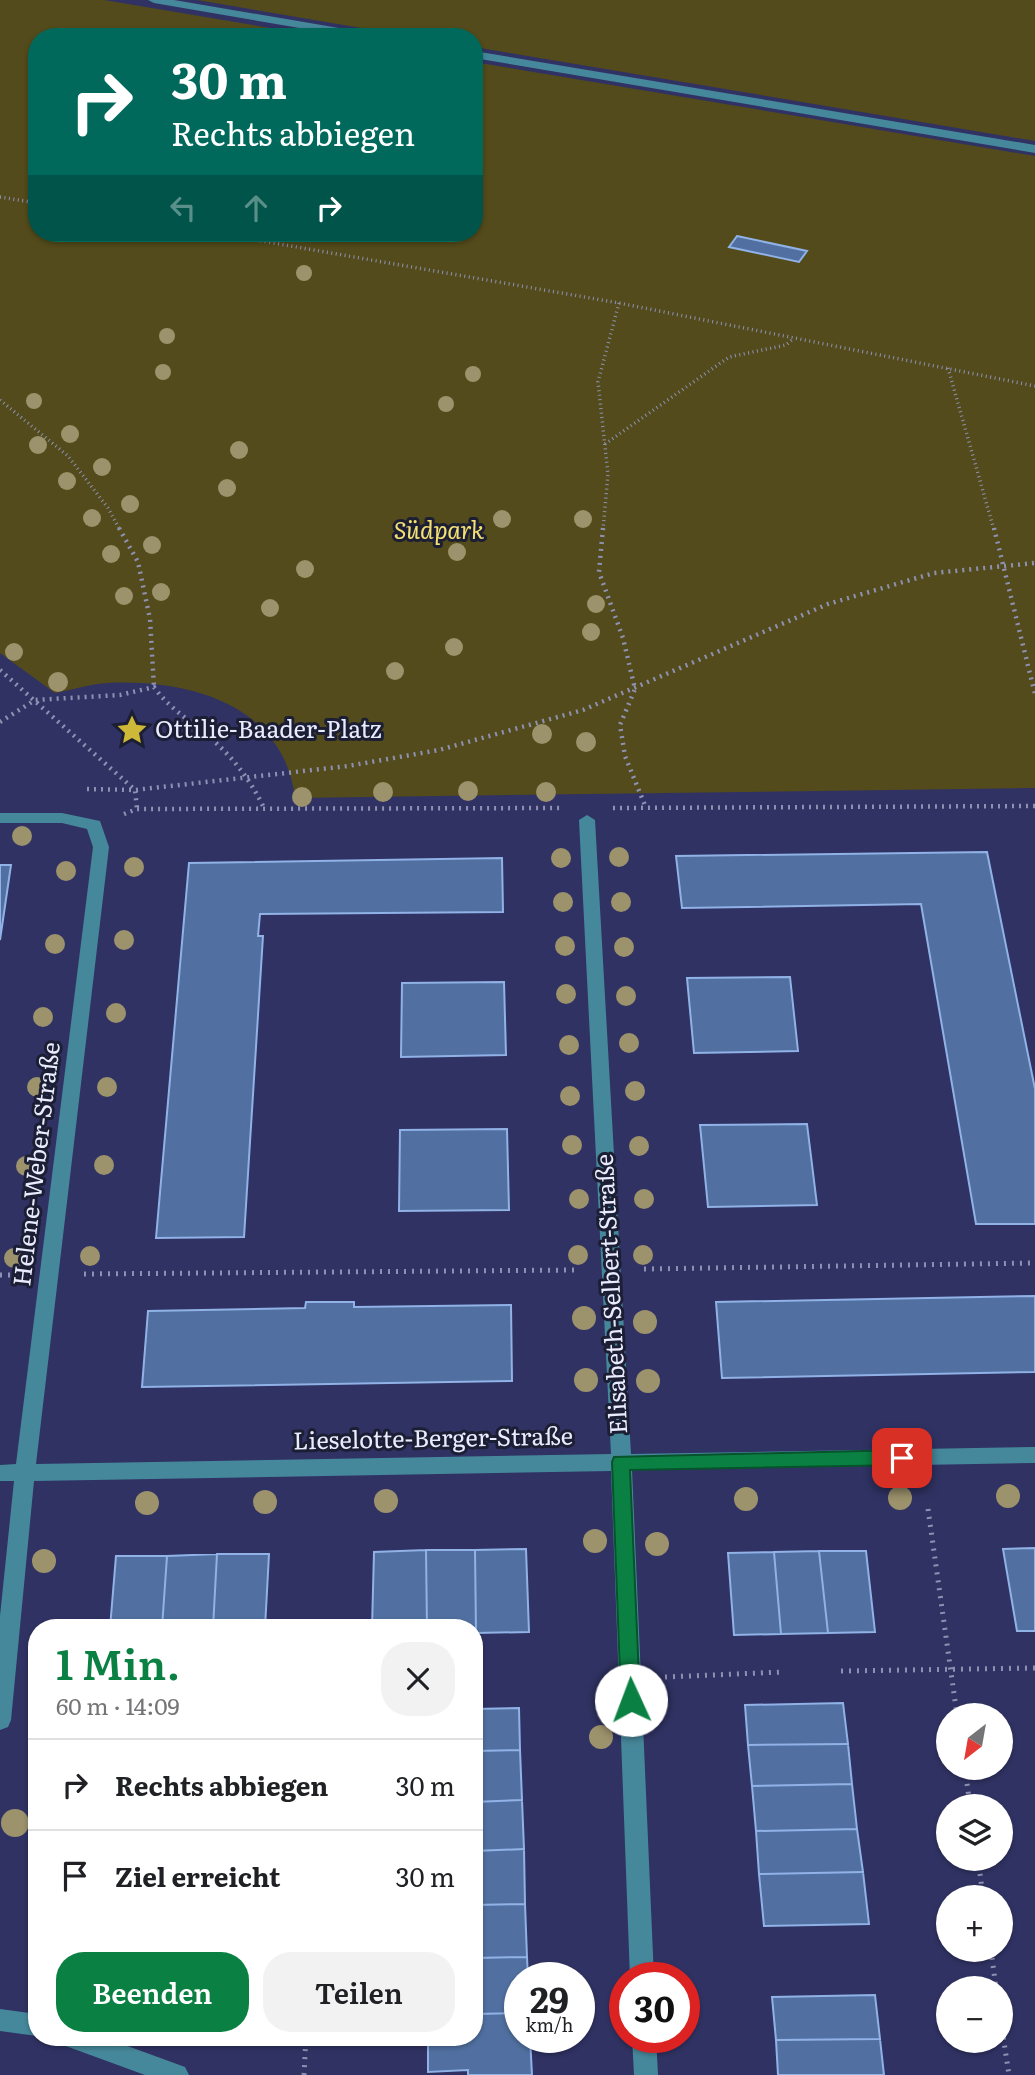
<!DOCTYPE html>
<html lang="de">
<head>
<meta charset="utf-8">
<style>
  :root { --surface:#fff; --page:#f2f2f2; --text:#202124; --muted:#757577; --line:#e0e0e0; --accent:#0b8043 }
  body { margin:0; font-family:Literata,serif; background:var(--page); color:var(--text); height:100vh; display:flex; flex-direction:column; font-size:26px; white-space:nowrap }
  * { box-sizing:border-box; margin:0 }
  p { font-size:23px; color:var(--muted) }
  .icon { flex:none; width:38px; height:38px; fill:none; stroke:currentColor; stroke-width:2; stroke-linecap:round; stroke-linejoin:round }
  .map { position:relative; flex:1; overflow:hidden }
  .panel { position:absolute; left:28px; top:1619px; width:455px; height:427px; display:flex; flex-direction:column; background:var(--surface); border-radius:28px; box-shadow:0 2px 5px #0004 }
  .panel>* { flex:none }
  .top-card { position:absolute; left:28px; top:28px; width:455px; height:214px; border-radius:28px; box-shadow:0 2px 5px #0004; background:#00695c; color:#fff; overflow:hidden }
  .needle { width:46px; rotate:211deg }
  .tools { position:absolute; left:936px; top:1703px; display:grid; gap:14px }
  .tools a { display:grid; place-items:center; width:77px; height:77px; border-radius:50%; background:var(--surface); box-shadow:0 2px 5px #0004; font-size:35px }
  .speed { position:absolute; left:504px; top:1962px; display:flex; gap:14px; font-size:35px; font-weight:700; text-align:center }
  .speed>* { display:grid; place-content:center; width:91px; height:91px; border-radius:50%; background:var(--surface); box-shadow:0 2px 5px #0004; line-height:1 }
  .speed small { font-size:18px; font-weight:400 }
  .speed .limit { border:10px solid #d22; background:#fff; color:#111 }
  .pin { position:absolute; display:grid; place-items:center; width:60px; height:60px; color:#fff; margin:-30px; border-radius:14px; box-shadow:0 4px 10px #0006 }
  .me { position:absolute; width:77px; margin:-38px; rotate:358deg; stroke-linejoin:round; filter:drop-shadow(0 0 5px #0008) }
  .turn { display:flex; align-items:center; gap:24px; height:147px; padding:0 28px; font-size:32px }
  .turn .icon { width:91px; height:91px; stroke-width:2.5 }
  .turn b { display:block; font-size:49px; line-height:60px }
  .lanes { display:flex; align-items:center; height:66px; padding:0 28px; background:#0003; justify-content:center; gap:35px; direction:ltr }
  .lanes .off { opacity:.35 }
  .round { display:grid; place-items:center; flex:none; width:74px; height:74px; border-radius:28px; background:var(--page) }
  .headline { display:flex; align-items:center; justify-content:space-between; height:119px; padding:0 28px }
  h1 { font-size:42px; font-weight:600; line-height:52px; color:var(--accent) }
  .action { display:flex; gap:14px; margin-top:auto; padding:14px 28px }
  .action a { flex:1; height:80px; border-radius:28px; background:var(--accent); color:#fff; font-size:28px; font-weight:600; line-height:80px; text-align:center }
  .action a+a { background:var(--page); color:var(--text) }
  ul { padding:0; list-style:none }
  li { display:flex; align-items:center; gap:21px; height:91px; padding:0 28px; border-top:2px solid var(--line) }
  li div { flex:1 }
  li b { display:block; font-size:26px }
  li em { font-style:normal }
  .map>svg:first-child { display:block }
</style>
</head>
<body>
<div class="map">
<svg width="1035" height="2075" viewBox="0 0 1035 2075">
  <rect width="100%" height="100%" fill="#303263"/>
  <path fill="#534b1b" d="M0,0H104L324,37H37V233H474V62L1035,156V788L295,798C284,705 189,679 108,683C90,684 72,690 55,693L0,653Z
    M197,0H1035V141L474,47V37H414Z"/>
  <path fill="#5170a1" stroke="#90b2e6" stroke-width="2" d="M737,236L807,251L799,262L729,247Z
    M987,852L1035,1089V1224H976L921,904L682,908L676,856Z
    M502,858L503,912L260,914L258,936H263L244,1237L156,1238L189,863Z
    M0,865H11L0,940Z
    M790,977L798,1051L694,1053L687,978Z
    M504,982L506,1055L401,1057L402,983Z
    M807,1124L817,1205L708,1207L700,1125Z
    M507,1129L509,1210L399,1211L400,1130Z
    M1035,1296V1372L722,1378L716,1302Z
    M306,1302H354V1307L511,1305L512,1381L142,1387L148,1311L305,1308Z
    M1035,1548V1631H1017L1003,1549Z
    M526,1549L529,1632L476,1633L475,1550Z
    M426,1550L427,1628H372L374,1552Z
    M426,1550H475L476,1633L474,1628H427Z
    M819,1551L828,1633L781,1634L774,1552Z
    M819,1551H866L875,1632L828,1633Z
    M774,1552L781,1634L734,1635L728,1553Z
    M217,1554H269L265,1628H213Z
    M217,1554L213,1628H162L167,1556Z
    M116,1556H167L162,1628H110Z
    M843,1703L848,1744L748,1745L745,1705Z
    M519,1708L520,1750L474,1751V1709Z
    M848,1744L852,1784L752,1786L748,1745Z
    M520,1750L522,1800L474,1802V1751Z
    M852,1784L857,1829L756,1831L752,1786Z
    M522,1800L524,1849L474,1851V1802Z
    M857,1829L863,1872L759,1874L756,1831Z
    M524,1849L525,1904L474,1905V1851Z
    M863,1872L869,1924L764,1926L759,1874Z
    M525,1904L527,1957L474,1958V1905Z
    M527,1957L528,1978H520V2013L474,2014V1958Z
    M875,1995L880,2039L776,2040L772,1997Z
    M520,2013V2037H530L532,2075H468V2070L428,2072V2037H474V2014Z
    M880,2039L884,2075H778L776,2040Z"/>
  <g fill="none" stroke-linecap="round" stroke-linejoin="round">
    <path stroke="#8e91b2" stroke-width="3.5" stroke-dasharray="1 3.5" stroke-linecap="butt" d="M0,197L37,203
      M216,233L619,303L1035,386
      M948,368L994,530
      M0,400L68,456L108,508L120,530
      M605,444L729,357L786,345L794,338
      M603,530L608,474L598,382L619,303"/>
    <path stroke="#8e91b2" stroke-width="4.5" stroke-dasharray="2 5" stroke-linecap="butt" d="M119,528L138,562L150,619L154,687
      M603,528L599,572L623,638L635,689L620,725L625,756L646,808
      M994,528L1035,694
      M0,670L135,790L137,809
      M0,722L35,700L120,695L154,687C168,707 188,719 207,735C232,756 250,779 264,808
      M87,789L135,790L348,766L439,750L583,710L828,604L934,573L1035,563
      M613,808L1035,806
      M124,814L137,809L563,808"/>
    <path stroke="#8e91b2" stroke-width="5" stroke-dasharray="2 6" stroke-linecap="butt" d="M644,1269L1035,1263
      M84,1274L576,1270
      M0,1275H16
      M928,1509L957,1715
      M841,1671L1035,1668
      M665,1677L783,1672
      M965,1768L970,1806
      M978,1858L983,1897
      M991,1950L996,1988
      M1001,2022L1009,2075
      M304,2075L306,2037"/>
    <path fill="#46889b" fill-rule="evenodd" d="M148,0H174L374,34L380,37H352L154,3Z
      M474,51L1035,145V153L474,58Z
      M0,813H62L100,821L109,847L36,1464L611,1454L579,820L587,815L595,820L631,1454L1035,1447V1463L632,1470L654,1978H630L611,1471L34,1481L11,1720L8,1727L0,1730V1616L14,1481H0V1465L16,1464L93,847L87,829L62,823H0Z
      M0,2009L37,2014V2036L0,2031Z
      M59,2037H103L185,2067L189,2075H145L63,2045Z
      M632,2037H656L658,2075H634Z"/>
  </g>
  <g fill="#9c926c">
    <circle cx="304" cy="273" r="8"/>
    <circle cx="167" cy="336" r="8"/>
    <circle cx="163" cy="372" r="8"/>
    <circle cx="473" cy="374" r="8"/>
    <circle cx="34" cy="401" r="8"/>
    <circle cx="446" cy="404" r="8"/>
    <circle cx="70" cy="434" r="9"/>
    <circle cx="38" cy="445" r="9"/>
    <circle cx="239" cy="450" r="9"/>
    <circle cx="102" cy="467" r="9"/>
    <circle cx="67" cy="481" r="9"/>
    <circle cx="227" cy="488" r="9"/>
    <circle cx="130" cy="504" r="9"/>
    <circle cx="92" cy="518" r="9"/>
    <circle cx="502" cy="519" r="9"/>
    <circle cx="583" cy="519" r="9"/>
    <circle cx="152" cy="545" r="9"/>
    <circle cx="457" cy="552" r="9"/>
    <circle cx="111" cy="554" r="9"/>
    <circle cx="305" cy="569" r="9"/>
    <circle cx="161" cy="592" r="9"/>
    <circle cx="124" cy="596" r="9"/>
    <circle cx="596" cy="604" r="9"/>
    <circle cx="270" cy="608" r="9"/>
    <circle cx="591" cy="632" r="9"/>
    <circle cx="454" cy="647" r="9"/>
    <circle cx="14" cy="652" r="9"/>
    <circle cx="395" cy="671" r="9"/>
    <circle cx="58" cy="682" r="10"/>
    <circle cx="542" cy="734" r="10"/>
    <circle cx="586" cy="742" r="10"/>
    <circle cx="468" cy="791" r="10"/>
    <circle cx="383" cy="792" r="10"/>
    <circle cx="546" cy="792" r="10"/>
    <circle cx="302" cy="797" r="10"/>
    <circle cx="22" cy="836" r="10"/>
    <circle cx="619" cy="857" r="10"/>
    <circle cx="561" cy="858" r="10"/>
    <circle cx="134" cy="867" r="10"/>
    <circle cx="66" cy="871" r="10"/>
    <circle cx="563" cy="902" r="10"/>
    <circle cx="621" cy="902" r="10"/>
    <circle cx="124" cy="940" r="10"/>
    <circle cx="55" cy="944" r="10"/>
    <circle cx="565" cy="946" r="10"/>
    <circle cx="624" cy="947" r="10"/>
    <circle cx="566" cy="994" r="10"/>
    <circle cx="626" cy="996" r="10"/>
    <circle cx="116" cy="1013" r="10"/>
    <circle cx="43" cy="1017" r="10"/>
    <circle cx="629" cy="1043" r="10"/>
    <circle cx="569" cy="1045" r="10"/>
    <circle cx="37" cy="1087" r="10"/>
    <circle cx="107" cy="1087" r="10"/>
    <circle cx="635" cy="1091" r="10"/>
    <circle cx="570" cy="1096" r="10"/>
    <circle cx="572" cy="1145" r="10"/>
    <circle cx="639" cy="1146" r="10"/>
    <circle cx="104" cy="1165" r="10"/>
    <circle cx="26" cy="1166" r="10"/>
    <circle cx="579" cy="1199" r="10"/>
    <circle cx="644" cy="1199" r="10"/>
    <circle cx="578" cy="1255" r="10"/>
    <circle cx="643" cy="1255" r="10"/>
    <circle cx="90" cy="1256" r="10"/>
    <circle cx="14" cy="1258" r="10"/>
    <circle cx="584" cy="1318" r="12"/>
    <circle cx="645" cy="1322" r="12"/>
    <circle cx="586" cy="1380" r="12"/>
    <circle cx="648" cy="1381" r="12"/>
    <circle cx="1008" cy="1496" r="12"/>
    <circle cx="900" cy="1498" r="12"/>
    <circle cx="746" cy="1499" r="12"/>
    <circle cx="386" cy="1501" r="12"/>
    <circle cx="265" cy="1502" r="12"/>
    <circle cx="147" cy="1503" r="12"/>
    <circle cx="595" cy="1541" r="12"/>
    <circle cx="657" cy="1544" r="12"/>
    <circle cx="44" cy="1561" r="12"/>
    <circle cx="601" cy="1737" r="12"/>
    <circle cx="15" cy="1823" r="14"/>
  </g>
  <path fill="#0b8043" stroke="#07532c" stroke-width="2" d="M902,1450L908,1452L911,1458L908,1463L902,1465L630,1470L640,1700L637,1707L631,1709L624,1707L621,1700L612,1462L614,1457Z"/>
  <defs>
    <g id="sight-bare" transform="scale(2.415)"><path d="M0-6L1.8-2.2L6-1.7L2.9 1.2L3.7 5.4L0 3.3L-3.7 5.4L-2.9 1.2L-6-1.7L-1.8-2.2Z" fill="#ceb837" stroke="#1c1e34" stroke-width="2.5" paint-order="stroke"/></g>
  </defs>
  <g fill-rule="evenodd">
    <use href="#sight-bare" x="132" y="730"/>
  </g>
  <g text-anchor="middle" stroke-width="6" stroke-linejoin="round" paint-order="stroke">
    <g font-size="24" font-style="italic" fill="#f4e073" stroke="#1c1e34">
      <text x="439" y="539">Südpark</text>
    </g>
    <g font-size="24" fill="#e9ecfe" stroke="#1c1e34" text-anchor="start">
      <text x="155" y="738">Ottilie-Baader-Platz</text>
    </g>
    <g font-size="24" fill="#e9ecfe" stroke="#1c1e34">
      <text transform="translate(37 1164) rotate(-83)" y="8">Helene-Weber-Straße</text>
      <text transform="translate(612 1294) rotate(-93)" y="8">Elisabeth-Selbert-Straße</text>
      <text transform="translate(433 1439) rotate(-1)" y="8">Lieselotte-Berger-Straße</text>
    </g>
  </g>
</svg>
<div class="tools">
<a><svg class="needle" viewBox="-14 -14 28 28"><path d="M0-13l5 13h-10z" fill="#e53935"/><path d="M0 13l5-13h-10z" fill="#757577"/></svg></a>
<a><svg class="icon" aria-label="layers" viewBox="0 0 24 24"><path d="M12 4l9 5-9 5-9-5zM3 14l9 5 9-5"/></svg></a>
<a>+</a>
<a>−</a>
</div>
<div class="speed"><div>29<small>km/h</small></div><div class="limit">30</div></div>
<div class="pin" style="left:902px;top:1458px;background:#d93025"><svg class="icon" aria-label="arrive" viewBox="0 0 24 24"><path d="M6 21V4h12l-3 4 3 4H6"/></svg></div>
<svg class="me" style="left:631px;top:1700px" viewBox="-20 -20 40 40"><circle r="19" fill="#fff"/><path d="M0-13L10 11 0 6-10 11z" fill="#0b8043"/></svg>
<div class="top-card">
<div class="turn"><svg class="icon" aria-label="right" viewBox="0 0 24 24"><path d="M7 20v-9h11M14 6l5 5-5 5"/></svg><div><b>30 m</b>Rechts abbiegen</div></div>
<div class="lanes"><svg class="icon off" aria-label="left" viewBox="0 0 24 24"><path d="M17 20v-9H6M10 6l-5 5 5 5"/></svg><svg class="icon off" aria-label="ahead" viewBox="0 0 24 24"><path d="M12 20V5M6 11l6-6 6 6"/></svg><svg class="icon" aria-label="right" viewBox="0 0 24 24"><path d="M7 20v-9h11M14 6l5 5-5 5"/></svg></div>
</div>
<section class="panel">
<div class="headline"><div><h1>1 Min.</h1><p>60 m · 14:09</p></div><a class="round"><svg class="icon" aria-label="close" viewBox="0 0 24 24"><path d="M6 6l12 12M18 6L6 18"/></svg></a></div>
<ul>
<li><svg class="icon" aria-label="right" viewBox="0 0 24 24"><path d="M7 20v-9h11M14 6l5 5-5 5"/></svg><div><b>Rechts abbiegen</b></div><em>30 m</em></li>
<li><svg class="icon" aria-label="arrive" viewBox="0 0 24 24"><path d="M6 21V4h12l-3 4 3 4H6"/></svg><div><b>Ziel erreicht</b></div><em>30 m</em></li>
</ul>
<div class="action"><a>Beenden</a><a>Teilen</a></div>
</section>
</div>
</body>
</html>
